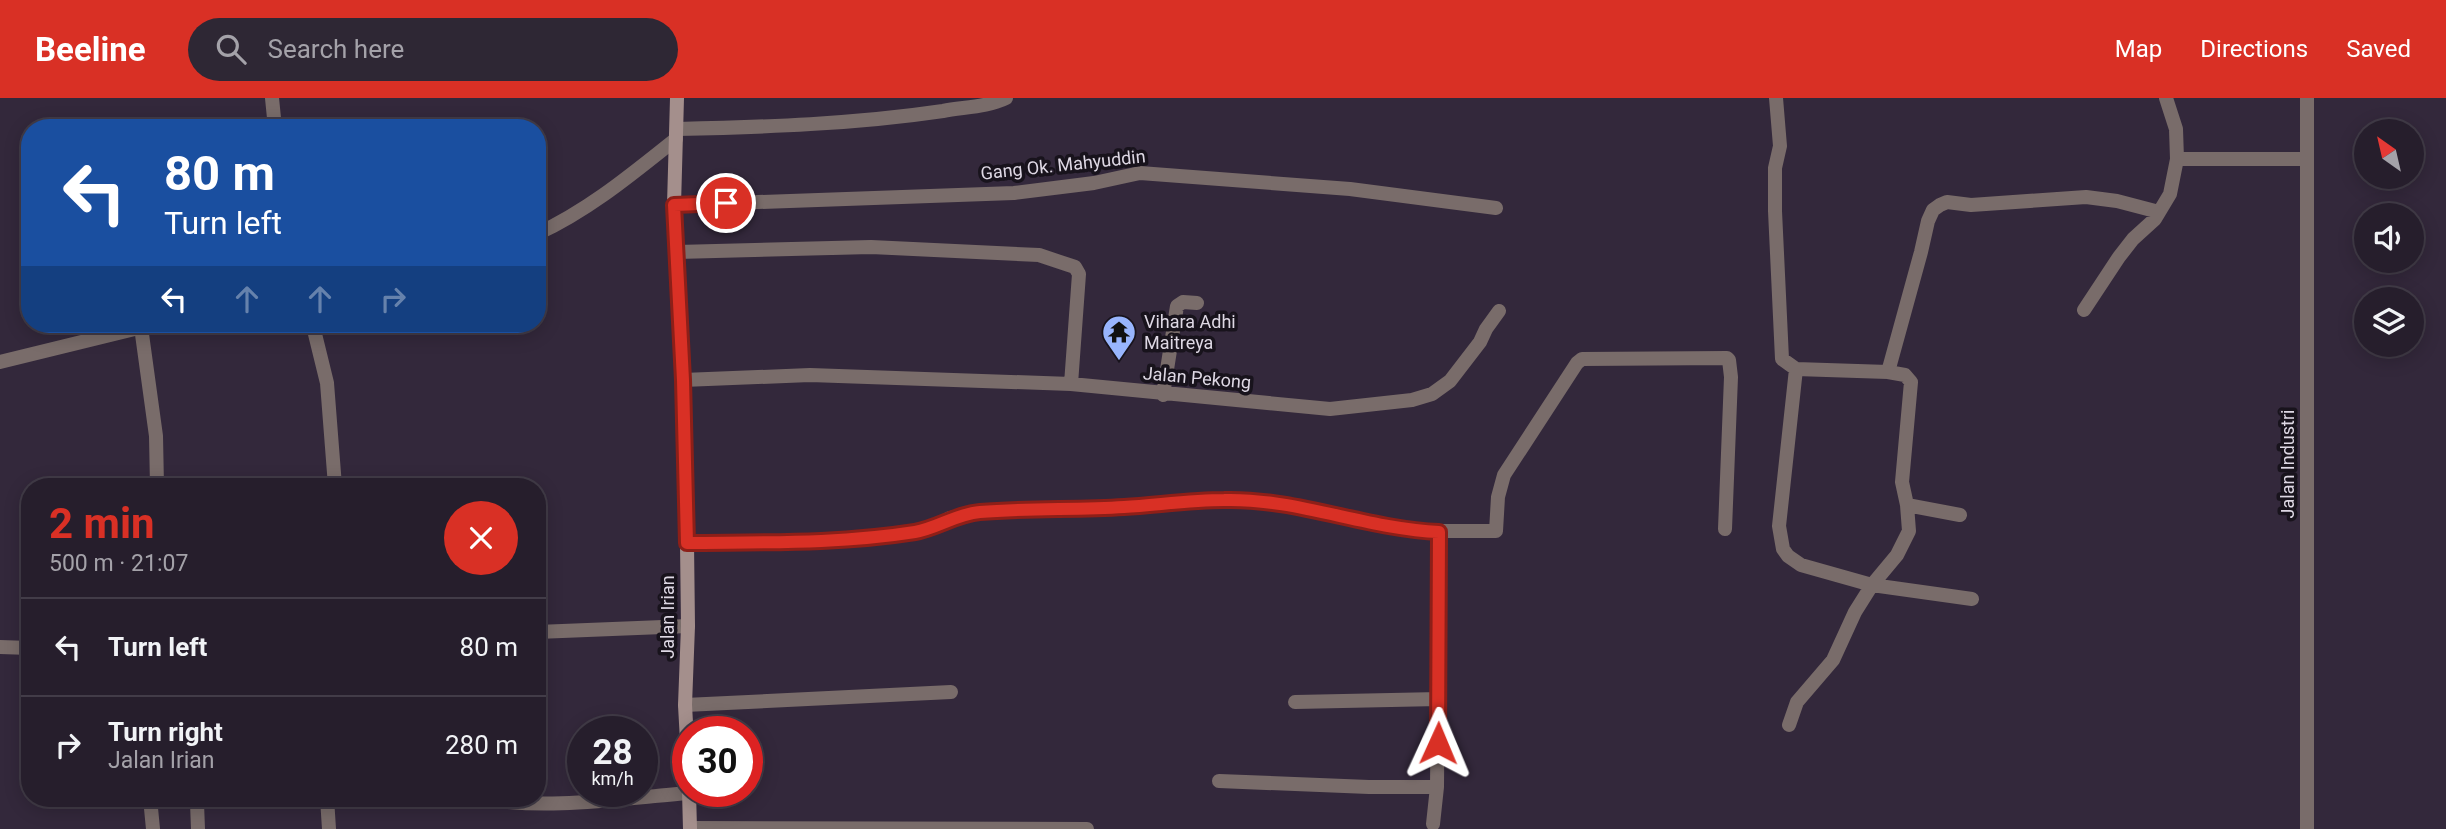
<!DOCTYPE html>
<html lang="en">
<head>
<meta charset="utf-8">
<style>
  :root { --surface:#261e2c; --page:#2e2734; --text:#f1f3f6; --muted:#a4a2a9; --line:#423c48; --accent:#d93025 }
  body { margin:0; font-family:Roboto,sans-serif; background:var(--page); color:var(--text); height:100vh; display:flex; flex-direction:column; font-size:26px; white-space:nowrap }
  * { box-sizing:border-box; margin:0 }
  p { font-size:23px; color:var(--muted) }
  .icon { flex:none; width:38px; height:38px; fill:none; stroke:currentColor; stroke-width:2; stroke-linecap:round; stroke-linejoin:round }
  .map { position:relative; flex:1; overflow:hidden }
  .drawer { position:absolute; left:21px; top:380px; width:525px; height:329px; display:flex; flex-direction:column; background:var(--surface); border-radius:28px; box-shadow:0 4px 18px #0003,0 0 0 2px var(--line) }
  .drawer>* { flex:none }
  .guide { position:absolute; left:21px; top:21px; width:525px; height:214px; border-radius:28px; box-shadow:0 4px 18px #0003,0 0 0 2px var(--line); background:#1a4fa0; color:#fff; overflow:hidden }
  .needle { width:46px; rotate:326deg }
  .controls { position:absolute; left:2354px; top:21px; display:grid; gap:14px }
  .controls a { display:grid; place-items:center; width:70px; height:70px; border-radius:50%; background:var(--surface); box-shadow:0 4px 18px #0003,0 0 0 2px var(--line); font-size:35px }
  .speed { position:absolute; left:567px; top:618px; display:flex; gap:14px; font-size:35px; font-weight:700; text-align:center }
  .speed>* { display:grid; place-content:center; width:91px; height:91px; border-radius:50%; background:var(--surface); box-shadow:0 4px 18px #0003,0 0 0 2px var(--line); line-height:1 }
  .speed small { font-size:18px; font-weight:400 }
  .speed .limit { border:10px solid #d22; background:#fff; color:#111 }
  .pin { position:absolute; display:grid; place-items:center; width:60px; height:60px; color:#fff; margin:-30px; border:4px solid #fff; border-radius:50%; box-shadow:0 2px 7px #0007 }
  .me { position:absolute; width:77px; margin:-38px; rotate:1deg; stroke-linejoin:round; filter:drop-shadow(0 0 5px #0008) }
  .turn { display:flex; align-items:center; gap:24px; height:147px; padding:0 28px; font-size:32px }
  .turn .icon { width:91px; height:91px; stroke-width:2.5 }
  .turn b { display:block; font-size:49px; line-height:60px }
  .lanes { display:flex; align-items:center; height:66px; padding:0 28px; background:#0003; justify-content:center; gap:35px; direction:ltr }
  .lanes .off { opacity:.35 }
  .round { display:grid; place-items:center; flex:none; width:74px; height:74px; border-radius:37px; background:var(--page) }
  .summary { display:flex; align-items:center; justify-content:space-between; height:119px; padding:0 28px }
  h1 { font-size:42px; font-weight:700; line-height:52px; color:var(--accent) }
  ul { padding:0; list-style:none }
  li { display:flex; align-items:center; gap:21px; height:98px; padding:0 28px; border-top:2px solid var(--line) }
  li div { flex:1 }
  li b { display:block; font-size:26px }
  li em { font-style:normal }
  header { display:flex; align-items:center; gap:42px; box-sizing:border-box; height:98px; padding:0 35px; background:var(--accent); color:#fff }
  header strong { font-size:33px }
  nav { display:flex; gap:38px; margin-inline-start:auto; font-size:24px }
  .search { width:490px; height:63px; background:var(--page); display:flex; align-items:center; gap:18px; box-sizing:border-box; padding:0 24px; border-radius:38px; color:var(--muted); font-size:26px }
  .map>svg:first-child { display:block }
</style>
</head>
<body>
<header>
<strong>Beeline</strong>
<div class="search"><svg class="icon" aria-label="search" viewBox="0 0 24 24"><circle cx="10" cy="10" r="6"/><path d="M15 15l6 6"/></svg>Search here</div>
<nav><a>Map</a><a>Directions</a><a>Saved</a></nav>
</header>
<div class="map">
<svg width="2446" height="731" viewBox="0 0 2446 731">
  <rect width="100%" height="100%" fill="#33283b"/>
  <g fill="none" stroke-linecap="round" stroke-linejoin="round">
    <path stroke="#796c6a" stroke-width="14" d="M272,0L275,30
      M1776,0L1780,48L1775,70V113L1782,261L1796,271L1888,274L1921,154L1928,123L1933,112L1940,107L1947,104L1971,107L2086,99L2117,103L2159,114
      M677,31C766,29 855,26 943,13C964,9 988,9 1006,0
      M2177,61H2307
      M674,107L1014,95L1094,85L1140,75L1350,91L1496,110
      M677,154L871,149L1039,157L1075,169L1079,176L1071,286
      M2084,212L2119,159L2133,141L2155,121L2170,96L2177,61L2176,31L2166,0
      M141,229L156,338L157,388
      M315,236L327,285L335,388
      M1796,271L1779,428L1783,451L1788,458L1801,467L1872,487L1972,501
      M683,282L810,277L1071,286L1330,311L1412,302L1432,296L1450,283L1480,244L1486,231L1499,213
      M1163,297L1177,208L1183,204L1197,205
      M1907,407L1960,417
      M687,445L843,443L927,432L950,420L979,414L1122,409L1226,402L1278,406L1416,433H1496L1498,399L1504,377L1577,265L1582,261L1727,260L1729,262L1731,279L1725,431
      M537,534L688,528
      M0,549L30,550
      M1295,604L1439,601
      M685,607L951,594
      M1789,627L1797,604L1833,562L1855,514L1872,487L1897,457L1909,433L1907,407L1902,384L1911,284L1905,277L1888,274
      M1219,683L1369,689H1437
      M150,700L153,731
      M327,700L329,731
      M480,700C543,713 625,700 689,695
      M1433,726L1437,689L1439,434
      M690,730L1087,731
      M198,731L197,705L199,702L214,700"/>
    <path stroke="#796c6a" stroke-width="14" d="M2307,0V731
      M537,136C589,112 632,76 676,41
      M0,264L155,226"/>
    <path stroke="#a48f8c" stroke-width="14" d="M677,0L674,107L683,282L687,445L688,528L685,607L688,661
      M689,693L690,731"/>
  </g>
  <g fill="none" stroke-linecap="round" stroke-linejoin="round">
    <g stroke="#8d1f18" stroke-width="18">
      <path id="route" d="M726,105L674,107L683,282L687,445C763,444 839,446 915,434C938,430 956,416 980,414C1028,410 1076,412 1124,409C1157,407 1191,402 1224,402C1296,400 1367,431 1439,434L1438,645"/>
    </g>
    <use href="#route" stroke="#d93025" stroke-width="12"/>
  </g>
  <defs>
    <g id="temple-pin" transform="scale(1.75)"><path d="M0 17L-7.5 6A9.5 9.5 0 1 1 7.5 6Z" fill="#98b5fd" stroke="#18131c"/><path d="M0-6L5-2H3V0L6.5 2.5H4V6H1.5V3h-3V6H-4V2.5H-6.5L-3 0V-2H-5Z" fill="#111"/></g>
  </defs>
  <g fill-rule="evenodd">
    <use href="#temple-pin" x="1119" y="234"/>
  </g>
  <g text-anchor="middle" stroke-width="7" stroke-linejoin="round" paint-order="stroke">
    <g font-size="18" fill="#ded8e4" stroke="#18131c">
      <text transform="translate(1063 67) rotate(-6)" y="6">Gang Ok. Mahyuddin</text>
      <text transform="translate(1197 280) rotate(5)" y="6">Jalan Pekong</text>
      <text transform="translate(2288 366) rotate(-90)" y="6">Jalan Industri</text>
      <text transform="translate(668 519) rotate(-90)" y="6">Jalan Irian</text>
    </g>
    <g font-size="18" fill="#ded8e4" stroke="#18131c" text-anchor="start">
      <text x="1144" y="230">Vihara Adhi<tspan x="1144" dy="21">Maitreya</tspan></text>
    </g>
  </g>
</svg>
<div class="controls">
<a><svg class="needle" viewBox="-14 -14 28 28"><path d="M0-13l5 13h-10z" fill="#e53935"/><path d="M0 13l5-13h-10z" fill="#a4a2a9"/></svg></a>
<a><svg class="icon" aria-label="sound" viewBox="0 0 24 24"><path d="M4 9h4l5-4v14l-5-4H4zM17 9q2 3 0 6"/></svg></a>
<a><svg class="icon" aria-label="layers" viewBox="0 0 24 24"><path d="M12 4l9 5-9 5-9-5zM3 14l9 5 9-5"/></svg></a>
</div>
<div class="speed"><div>28<small>km/h</small></div><div class="limit">30</div></div>
<div class="pin" style="left:726px;top:105px;background:#d93025"><svg class="icon" aria-label="arrive" viewBox="0 0 24 24"><path d="M6 21V4h12l-3 4 3 4H6"/></svg></div>
<svg class="me" style="left:1438px;top:645px" viewBox="-20 -20 40 40"><path d="M0-17L14 15 0 8-14 15z" fill="#d93025" stroke="#fff" stroke-width="4"/></svg>
<div class="guide">
<div class="turn"><svg class="icon" aria-label="left" viewBox="0 0 24 24"><path d="M17 20v-9H6M10 6l-5 5 5 5"/></svg><div><b>80 m</b>Turn left</div></div>
<div class="lanes"><svg class="icon" aria-label="left" viewBox="0 0 24 24"><path d="M17 20v-9H6M10 6l-5 5 5 5"/></svg><svg class="icon off" aria-label="ahead" viewBox="0 0 24 24"><path d="M12 20V5M6 11l6-6 6 6"/></svg><svg class="icon off" aria-label="ahead" viewBox="0 0 24 24"><path d="M12 20V5M6 11l6-6 6 6"/></svg><svg class="icon off" aria-label="right" viewBox="0 0 24 24"><path d="M7 20v-9h11M14 6l5 5-5 5"/></svg></div>
</div>
<section class="drawer">
<div class="summary"><div><h1>2 min</h1><p>500 m · 21:07</p></div><a class="round" style="background:#d93025;color:#fff"><svg class="icon" aria-label="close" viewBox="0 0 24 24"><path d="M6 6l12 12M18 6L6 18"/></svg></a></div>
<ul>
<li><svg class="icon" aria-label="left" viewBox="0 0 24 24"><path d="M17 20v-9H6M10 6l-5 5 5 5"/></svg><div><b>Turn left</b></div><em>80 m</em></li>
<li><svg class="icon" aria-label="right" viewBox="0 0 24 24"><path d="M7 20v-9h11M14 6l5 5-5 5"/></svg><div><b>Turn right</b><p>Jalan Irian</p></div><em>280 m</em></li>
</ul>
</section>
</div>
</body>
</html>
